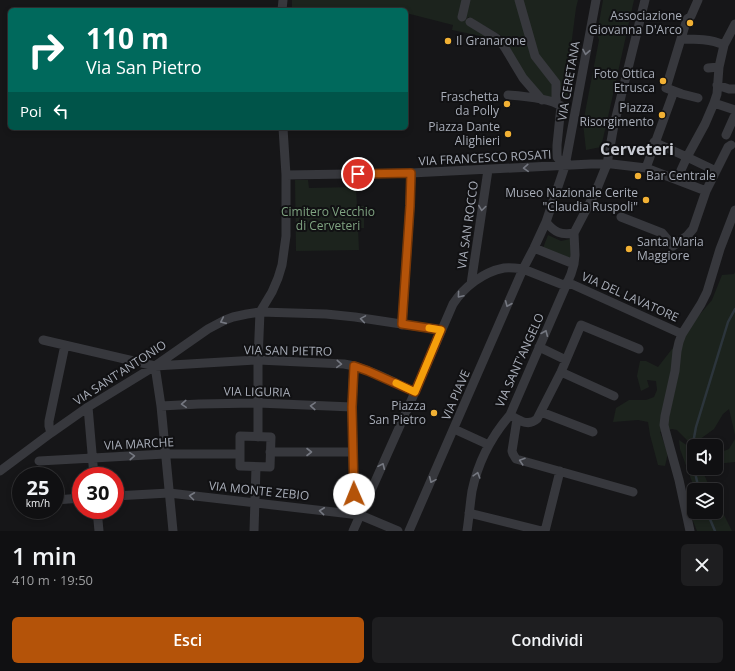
<!DOCTYPE html>
<html lang="it">
<head>
<meta charset="utf-8">
<style>
  :root { --surface:#101012; --page:#1e1e20; --text:#f1f3f6; --muted:#9c9d9f; --line:#303032; --accent:#b45309 }
  body { margin:0; font-family:"Open Sans",sans-serif; background:var(--page); color:var(--text); height:100vh; display:flex; flex-direction:column; font-size:15px; white-space:nowrap }
  * { box-sizing:border-box; margin:0 }
  p { font-size:13px; color:var(--muted) }
  .icon { flex:none; width:22px; height:22px; fill:none; stroke:currentColor; stroke-width:2; stroke-linecap:round; stroke-linejoin:round }
  .map { position:relative; height:531px; overflow:hidden }
  .drawer { display:flex; flex-direction:column; background:var(--surface); flex:1 }
  .drawer>* { flex:none }
  .guide { position:absolute; left:8px; top:8px; width:400px; height:122px; border-radius:6px; box-shadow:0 2px 6px #0003,0 0 0 1px var(--line); background:#00695c; color:#fff; overflow:hidden }
  .controls { position:absolute; left:687px; top:439px; display:grid; gap:8px }
  .controls a { display:grid; place-items:center; width:36px; height:36px; border-radius:6px; background:var(--surface); box-shadow:0 2px 6px #0003,0 0 0 1px var(--line); font-size:20px }
  .speed { position:absolute; left:12px; top:467px; display:flex; gap:8px; font-size:20px; font-weight:700; text-align:center }
  .speed>* { display:grid; place-content:center; width:52px; height:52px; border-radius:50%; background:var(--surface); box-shadow:0 2px 6px #0003,0 0 0 1px var(--line); line-height:1 }
  .speed small { font-size:10px; font-weight:400 }
  .speed .limit { border:6px solid #d22; background:#fff; color:#111 }
  .pin { position:absolute; display:grid; place-items:center; width:34px; height:34px; color:#fff; margin:-17px; border:2px solid #fff; border-radius:50%; box-shadow:0 1px 4px #0007 }
  .me { position:absolute; width:44px; margin:-22px; rotate:359deg; stroke-linejoin:round; filter:drop-shadow(0 0 3px #0008) }
  .turn { display:flex; align-items:center; gap:14px; height:84px; padding:0 12px; font-size:18px }
  .turn .icon { width:52px; height:52px; stroke-width:2.5 }
  .turn b { display:block; font-size:28px; line-height:34px }
  .then { display:flex; align-items:center; height:38px; padding:0 12px; background:#0003; gap:8px; font-size:15px }
  .round { display:grid; place-items:center; flex:none; width:42px; height:42px; border-radius:6px; background:var(--page) }
  .summary { display:flex; align-items:center; justify-content:space-between; height:68px; padding:0 12px }
  h1 { font-size:24px; font-weight:600; line-height:30px }
  .action { display:flex; gap:8px; margin-top:auto; padding:8px 12px }
  .action a { flex:1; height:46px; border-radius:6px; background:var(--accent); color:#fff; font-size:16px; font-weight:600; line-height:46px; text-align:center }
  .action a+a { background:var(--page); color:var(--text) }
  .map>svg:first-child { display:block }
</style>
</head>
<body>
<div class="map">
<svg width="735" height="531" viewBox="0 0 735 531">
  <rect width="100%" height="100%" fill="#161618"/>
  <path fill="#1c231d" d="M292,0H578L576,8L569,62L574,89L568,100L552,98L545,96L532,86L521,70L502,36L468,17L466,23L490,38L452,30L453,25L406,13V10L390,9L389,10H292Z
    M603,0H634L608,117L601,147L586,150L583,123L599,40L597,34Z
    M295,180H308L309,188L356,187L357,206H364V228H358L359,250L296,251Z
    M548,235L561,241L570,239L572,259L543,248Z
    M735,272V435L729,409L723,414L714,429L692,445L677,430L672,429L660,432L668,453L665,466L658,465L650,435L648,422L638,420L613,422L616,408L629,400H646L654,397L657,390L656,381L647,380L649,387L641,391L637,376L640,361H646L658,367L672,349L685,337L690,326L712,300L722,275L734,274Z
    M735,439V462L716,464V454L729,449Z
    M679,440L685,444L694,449V468H701L711,490H695L680,449Z
    M716,499L732,531H697L689,511L694,507V512H716Z"/>
  <g fill="none" stroke-linecap="round" stroke-linejoin="round">
    <path stroke="#2c353c" stroke-width="2.5" d="M694,467L691,454L696,427L728,322L735,309
      M694,468L699,490
      M707,512L715,531"/>
    <path stroke="#37383d" stroke-width="9" d="M519,0L535,56L556,83V103
      M698,0L691,16L687,19L666,88L682,94L698,98
      M282,10L283,0
      M462,17L466,0
      M470,22L493,36L500,41L505,48L523,78L542,100
      M681,39C696,39 711,39 724,45
      M708,68L719,67
      M717,85L729,89H735
      M508,95C522,96 550,98 561,106L557,145V157L565,166
      M714,103L735,110
      M726,135L734,117
      M654,142L689,158L716,171
      M646,168L674,91
      M286,175L411,173L591,164H612L646,168L706,191
      M677,179L687,157L705,124L714,103L717,94L719,67L724,45L735,24
      M621,217L662,233L673,246L687,236L693,229L706,191L728,147L731,145
      M546,222C555,233 561,235 574,233
      M534,248L574,264
      M567,282L682,334
      M471,284L488,170
      M402,325L410,206L411,173
      M43,340L155,366L258,360L344,364C368,368 393,382 415,392
      M539,347L566,360
      M155,366L161,406L173,531
      M354,366L352,407L354,494L355,507L360,515
      M561,372L614,396
      M161,406L199,404L258,403L352,407
      M88,407L94,476
      M541,412L593,432
      M510,415C519,420 528,427 537,419L561,372L581,325L639,349
      M517,419L512,451L513,454L516,459L633,492
      M454,429L489,445
      M51,433L49,426V421L65,345
      M240,436L271,437L270,467L240,466Z
      M258,437V360L260,312L272,292L278,278L282,265L286,236V175L283,128
      M270,452H353
      M39,461L165,454H240
      M0,471L51,433L88,407L155,366L208,329L225,320L233,317L247,314L260,312L326,314L355,317L441,330
      M115,496L169,493L360,515L398,531
      M56,500L81,498
      M97,510L99,531
      M469,513L542,531
      M254,531L256,467
      M353,531L415,392L453,304C464,287 483,272 504,268C510,267 516,268 523,269L534,248L546,222L565,166L596,0
      M409,531L523,269L566,286
      M467,531C469,518 470,504 472,491C478,462 491,437 510,415L571,274L574,264L575,255L574,233L596,191L607,164L614,125L645,0
      M545,531L560,471
      M690,531L679,480L666,433L664,425L665,416L675,371L677,351L679,342L682,334L701,304L707,292L720,249L735,210"/>
  </g>
  <defs><path id="oneway-chevron" d="M-2-3.5L2.5 0L-2 3.5" fill="none" stroke-width="1.6" stroke-linecap="round" stroke-linejoin="round"/></defs>
  <g stroke="#757881">
    <use href="#oneway-chevron" transform="translate(586 52) rotate(100)"/>
    <use href="#oneway-chevron" transform="translate(526 168) rotate(177)"/>
    <use href="#oneway-chevron" transform="translate(482 208) rotate(98)"/>
    <use href="#oneway-chevron" transform="translate(460 295) rotate(130)"/>
    <use href="#oneway-chevron" transform="translate(508 304) rotate(113)"/>
    <use href="#oneway-chevron" transform="translate(363 319) rotate(-171)"/>
    <use href="#oneway-chevron" transform="translate(223 321) rotate(156)"/>
    <use href="#oneway-chevron" transform="translate(545 333) rotate(-67)"/>
    <use href="#oneway-chevron" transform="translate(339 364) rotate(4)"/>
    <use href="#oneway-chevron" transform="translate(184 404) rotate(177)"/>
    <use href="#oneway-chevron" transform="translate(313 406) rotate(-177)"/>
    <use href="#oneway-chevron" transform="translate(309 452)"/>
    <use href="#oneway-chevron" transform="translate(132 456) rotate(-4)"/>
    <use href="#oneway-chevron" transform="translate(522 461) rotate(-162)"/>
    <use href="#oneway-chevron" transform="translate(382 466) rotate(-66)"/>
    <use href="#oneway-chevron" transform="translate(477 475) rotate(-73)"/>
    <use href="#oneway-chevron" transform="translate(432 480) rotate(114)"/>
    <use href="#oneway-chevron" transform="translate(192 496) rotate(-173)"/>
    <use href="#oneway-chevron" transform="translate(322 511) rotate(-174)"/>
  </g>
  <g fill="none" stroke-linecap="round" stroke-linejoin="round">
    <g stroke="#753606" stroke-width="10">
      <path id="route" d="M354,494L352,407L354,366L368,371L415,392L441,330L402,324L410,206L411,173L358,174"/>
    </g>
    <use href="#route" stroke="#b45309" stroke-width="7"/>
    <path stroke="#f59e0b" stroke-width="7" d="M396,383L415,392L441,330L429,328"/>
  </g>
  <g fill="#f2b134" stroke="#111113" stroke-width="1.5">
    <circle cx="690" cy="23" r="4"/>
    <circle cx="448" cy="41" r="4"/>
    <circle cx="663" cy="81" r="4"/>
    <circle cx="507" cy="104" r="4"/>
    <circle cx="662" cy="115" r="4"/>
    <circle cx="508" cy="134" r="4"/>
    <circle cx="638" cy="176" r="4"/>
    <circle cx="646" cy="200" r="4"/>
    <circle cx="629" cy="249" r="4"/>
    <circle cx="434" cy="413" r="4"/>
  </g>
  <g text-anchor="middle" stroke-width="4" stroke-linejoin="round" paint-order="stroke">
    <g font-size="12" fill="#a8adb8" stroke="#111113" text-anchor="end">
      <text x="682" y="20">Associazione<tspan x="682" dy="14">Giovanna D'Arco</tspan></text>
      <text x="456" y="45" text-anchor="start">Il Granarone</text>
      <text x="655" y="78">Foto Ottica<tspan x="655" dy="14">Etrusca</tspan></text>
      <text x="499" y="101">Fraschetta<tspan x="499" dy="14">da Polly</tspan></text>
      <text x="654" y="112">Piazza<tspan x="654" dy="14">Risorgimento</tspan></text>
      <text x="500" y="131">Piazza Dante<tspan x="500" dy="14">Alighieri</tspan></text>
      <text x="646" y="180" text-anchor="start">Bar Centrale</text>
      <text x="638" y="197">Museo Nazionale Cerite<tspan x="638" dy="14">"Claudia Ruspoli"</tspan></text>
      <text x="637" y="246" text-anchor="start">Santa Maria<tspan x="637" dy="14">Maggiore</tspan></text>
      <text x="426" y="410">Piazza<tspan x="426" dy="14">San Pietro</tspan></text>
    </g>
    <g font-size="12" fill="#a8adb8" stroke="#111113">
      <text transform="translate(569 81) rotate(-80)" y="4">VIA CERETANA</text>
      <text transform="translate(485 158) rotate(-3)" y="4">VIA FRANCESCO ROSATI</text>
      <text transform="translate(468 225) rotate(-82)" y="4">VIA SAN ROCCO</text>
      <text transform="translate(630 297) rotate(24)" y="4">VIA DEL LAVATORE</text>
      <text transform="translate(288 351) rotate(1)" y="4">VIA SAN PIETRO</text>
      <text transform="translate(520 360) rotate(-66)" y="4">VIA SANT'ANGELO</text>
      <text transform="translate(120 373) rotate(-33)" y="4">VIA SANT'ANTONIO</text>
      <text transform="translate(257 392) rotate(1)" y="4">VIA LIGURIA</text>
      <text transform="translate(456 395) rotate(-67)" y="4">VIA PIAVE</text>
      <text transform="translate(139 444) rotate(-3)" y="4">VIA MARCHE</text>
      <text transform="translate(259 491) rotate(6)" y="4">VIA MONTE ZEBIO</text>
    </g>
    <g font-size="12" fill="#7fa381" stroke="#111113">
      <text x="328" y="216">Cimitero Vecchio<tspan x="328" dy="14">di Cerveteri</tspan></text>
    </g>
    <g font-size="16" font-weight="bold" fill="#c9ccd4" stroke="#111113">
      <text x="637" y="155">Cerveteri</text>
    </g>
  </g>
</svg>
<div class="controls">
<a><svg class="icon" aria-label="sound" viewBox="0 0 24 24"><path d="M4 9h4l5-4v14l-5-4H4zM17 9q2 3 0 6"/></svg></a>
<a><svg class="icon" aria-label="layers" viewBox="0 0 24 24"><path d="M12 4l9 5-9 5-9-5zM3 14l9 5 9-5"/></svg></a>
</div>
<div class="speed"><div>25<small>km/h</small></div><div class="limit">30</div></div>
<div class="pin" style="left:358px;top:174px;background:#d93025"><svg class="icon" aria-label="arrive" viewBox="0 0 24 24"><path d="M6 21V4h12l-3 4 3 4H6"/></svg></div>
<svg class="me" style="left:354px;top:494px" viewBox="-20 -20 40 40"><circle r="19" fill="#fff"/><path d="M0-13L10 11 0 6-10 11z" fill="#b45309"/></svg>
<div class="guide">
<div class="turn"><svg class="icon" aria-label="right" viewBox="0 0 24 24"><path d="M7 20v-9h11M14 6l5 5-5 5"/></svg><div><b>110 m</b>Via San Pietro</div></div>
<div class="then">Poi<svg class="icon" aria-label="left" viewBox="0 0 24 24"><path d="M17 20v-9H6M10 6l-5 5 5 5"/></svg></div>
</div>
</div>
<section class="drawer">
<div class="summary"><div><h1>1 min</h1><p>410 m · 19:50</p></div><a class="round"><svg class="icon" aria-label="close" viewBox="0 0 24 24"><path d="M6 6l12 12M18 6L6 18"/></svg></a></div>
<div class="action"><a>Esci</a><a>Condividi</a></div>
</section>
</body>
</html>
